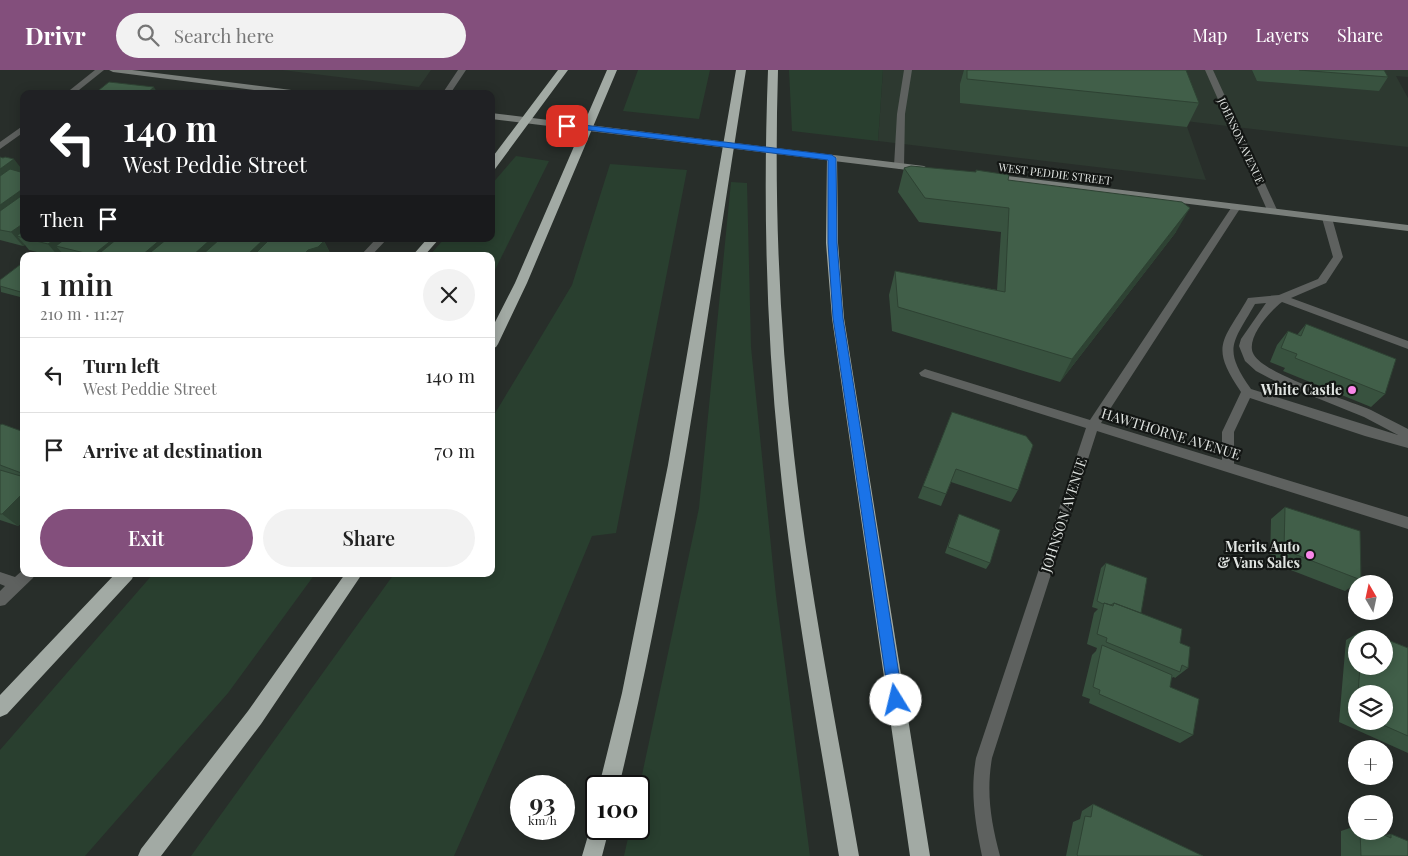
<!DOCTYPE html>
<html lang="en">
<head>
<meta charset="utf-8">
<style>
  :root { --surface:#fff; --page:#f2f2f2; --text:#222; --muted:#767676; --line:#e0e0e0; --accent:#834f7c }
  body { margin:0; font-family:"Playfair Display",serif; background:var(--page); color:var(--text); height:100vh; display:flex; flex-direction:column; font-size:19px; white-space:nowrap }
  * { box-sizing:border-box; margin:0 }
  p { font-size:16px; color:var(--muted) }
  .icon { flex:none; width:28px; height:28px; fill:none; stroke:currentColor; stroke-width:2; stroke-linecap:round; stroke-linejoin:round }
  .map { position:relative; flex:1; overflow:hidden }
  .side { position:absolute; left:20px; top:182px; width:475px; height:325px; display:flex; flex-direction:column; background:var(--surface); border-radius:10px; box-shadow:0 2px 12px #0003 }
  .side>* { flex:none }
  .guide { position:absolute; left:20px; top:20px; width:475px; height:152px; border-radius:10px; box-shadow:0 2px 12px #0003; background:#202124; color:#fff; overflow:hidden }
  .needle { width:32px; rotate:351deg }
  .tools { position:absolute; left:1348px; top:505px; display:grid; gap:10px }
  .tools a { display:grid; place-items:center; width:45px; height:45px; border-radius:50%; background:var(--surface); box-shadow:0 2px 12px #0003; font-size:25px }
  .speed { position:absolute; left:510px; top:705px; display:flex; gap:10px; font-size:25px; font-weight:700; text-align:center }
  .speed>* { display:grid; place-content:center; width:65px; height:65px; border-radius:50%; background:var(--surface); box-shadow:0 2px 12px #0003; line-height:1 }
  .speed small { font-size:12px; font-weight:400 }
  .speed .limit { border:2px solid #111; border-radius:8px; background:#fff; color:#111 }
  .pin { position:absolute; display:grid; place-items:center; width:42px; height:42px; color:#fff; margin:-21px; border-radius:10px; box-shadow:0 2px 8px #0006 }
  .me { position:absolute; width:55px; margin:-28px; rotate:351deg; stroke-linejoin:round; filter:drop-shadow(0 0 4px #0008) }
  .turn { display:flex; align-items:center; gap:18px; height:105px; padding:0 20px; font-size:22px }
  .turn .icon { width:65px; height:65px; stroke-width:2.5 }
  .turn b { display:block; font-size:35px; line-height:42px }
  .then { display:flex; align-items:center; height:48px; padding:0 20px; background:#0003; gap:10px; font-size:19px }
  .round { display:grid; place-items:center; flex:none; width:52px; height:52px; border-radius:26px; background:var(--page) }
  .head { display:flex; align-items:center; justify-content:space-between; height:85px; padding:0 20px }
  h1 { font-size:30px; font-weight:600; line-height:38px }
  .action { display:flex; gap:10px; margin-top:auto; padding:10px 20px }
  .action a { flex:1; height:58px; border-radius:30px; background:var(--accent); color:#fff; font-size:20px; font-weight:600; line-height:58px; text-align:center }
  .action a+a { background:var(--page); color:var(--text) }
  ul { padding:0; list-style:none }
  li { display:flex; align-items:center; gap:15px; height:75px; padding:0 20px; border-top:1px solid var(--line) }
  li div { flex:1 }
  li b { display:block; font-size:19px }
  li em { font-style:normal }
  header { display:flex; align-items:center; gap:30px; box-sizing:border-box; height:70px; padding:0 25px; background:var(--accent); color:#fff }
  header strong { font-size:24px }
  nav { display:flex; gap:28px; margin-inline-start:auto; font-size:18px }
  .search { width:350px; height:45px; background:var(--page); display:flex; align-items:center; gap:12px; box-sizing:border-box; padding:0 18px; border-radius:28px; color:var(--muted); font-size:19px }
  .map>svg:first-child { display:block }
</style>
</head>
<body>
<header>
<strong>Drivr</strong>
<div class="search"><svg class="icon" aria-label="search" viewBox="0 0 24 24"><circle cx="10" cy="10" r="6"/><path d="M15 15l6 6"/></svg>Search here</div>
<nav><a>Map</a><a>Layers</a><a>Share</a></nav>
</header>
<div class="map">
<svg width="1408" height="786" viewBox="0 0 1408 786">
  <rect width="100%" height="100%" fill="#282e2a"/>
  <path fill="#2d3930" d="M282,0H431L419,17Z
    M883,0H1408V7L1396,6L1408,28V77L1185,51L1206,110L878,71Z"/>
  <path fill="#293f2f" d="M638,0H710L699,49L623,41Z
    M789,0H883L878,71L792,61Z
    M516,86L549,91L491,208V186H429L444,169H491V115Z
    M610,94L687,100L616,463L592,466L543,584L454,786H191L394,504H491V350L572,215Z
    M731,112L747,113L751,277L776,526L810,786H624L630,759H639V719L699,438Z
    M153,504H315L228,623L85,786H0V680Z"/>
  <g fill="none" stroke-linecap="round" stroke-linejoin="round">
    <path fill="#5e615f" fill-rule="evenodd" d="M904,0H912L905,44L904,96L899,99L894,96L897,44Z
      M1327,145L1332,148L1343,187L1326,213L1291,228L1408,271V279L1282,232C1270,241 1244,270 1254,285C1266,305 1347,330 1371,340C1383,346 1396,353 1408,359V378L1365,366L1250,328L1234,362V397L1232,401H1224L1222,397V362L1241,322C1209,275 1223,272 1248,228L1279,225L1318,209L1333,187L1322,148ZM1266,233L1241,269L1239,276L1245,291L1256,301L1275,311L1364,347L1398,365L1251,319C1222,278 1233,273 1255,234Z"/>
    <path fill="#5e615f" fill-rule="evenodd" d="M95,0H104L74,24H65Z
      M458,0H466L450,24H442Z
      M1205,0H1213L1278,142L1276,144H1270L1268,142Z
      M24,55V62L0,79V72Z
      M1236,134L1241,137L1101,353L1408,447V459L1097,361L992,688C986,723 991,752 1000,786H982C975,752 970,722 976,688L1086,358L921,306L919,303L925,299L1090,350L1233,135Z
      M376,169H387L371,186H360Z
      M24,499V504H35L33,508L5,535L0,536V521L5,516L0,514V502L15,507Z"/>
    <path fill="#7a7f7b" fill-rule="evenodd" d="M109,0H132L307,22L311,24H285L113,2Z
      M491,43L924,96L929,99L924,102L491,49Z
      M991,104L1408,155V161L988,109L986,107Z"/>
    <path fill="#a2aaa4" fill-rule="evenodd" d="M558,0H568L495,99L491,100V89Z
      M607,0H617L527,213L498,274L496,277L491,279V260L515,213Z
      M736,0H746C708,239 676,481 619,716H599L622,623L668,395Z
      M768,0H778C774,129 779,257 794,385C809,520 836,653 859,786H839C817,653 792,520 779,385C766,257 763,129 768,0Z
      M832,85L837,88L838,173L844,248L930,786H910L832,248L826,173L827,88Z
      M427,169H439L424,186H412Z
      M115,504H134L132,509L7,644L0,647V625Z
      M345,504H362L261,654L161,786H138L141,779L248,641Z
      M596,750V759H609L602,786H582L592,752Z"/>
  </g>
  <path fill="#38523f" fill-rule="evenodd" d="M964,0H1186L1199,33L1187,57L960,33V14Z
    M1252,0H1384L1388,7L1379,21L1257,11Z
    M0,87L24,102V169H323L331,185L329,186H65L64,185L62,186H53L29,180L25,175L23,176L0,170Z
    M904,98L1008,110L1176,162L1060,312L892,261L889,225L895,201L997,220L1001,162L919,152L898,122Z
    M24,195V228L1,222L0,210Z
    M1306,254L1385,324L1371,337L1283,301L1285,298L1270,292L1277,275L1288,261L1297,265Z
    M952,342L1018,420L1011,432L951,412L941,436L918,428Z
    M0,355L24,362V450L18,456L0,450Z
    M1285,437L1361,510L1345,521L1270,492L1271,449Z
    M959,444L990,493L986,499L945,483L956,451Z
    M1106,493L1141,543L1180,573L1188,598L1175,608L1174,607L1171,608L1170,617L1193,665L1180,673L1089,633L1090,629L1082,626L1092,585L1096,581L1097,578L1087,574L1094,543L1098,539L1092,537L1101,498Z
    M1363,560L1408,578V683L1339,652L1346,570ZM1356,569H1384V596H1356ZM1356,624H1384V651H1356Z
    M1093,734L1203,786H1066L1073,752L1080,749L1082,741Z
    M1356,756V761H1375L1385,765L1391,764L1408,786H1341V761Z"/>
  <path fill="#2e4233" d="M154,17L158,24H146Z
    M14,89L24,102V104L0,121V99Z
    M24,118V140L0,158V135Z
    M1190,138L1176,162L1060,312L1072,289Z
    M24,153V168L17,166L25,175L23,176L11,162Z
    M55,169H84L56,176L64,185L62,186H58L48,174Z
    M113,169H140L119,186H94L93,185Z
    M161,169H186L166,186H141Z
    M211,169H235L216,186H192Z
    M264,169H278L268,186H246Z
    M324,171L331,185L329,186H302L308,180Z
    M24,422V450L18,456L2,444Z"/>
  <path fill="#415f49" stroke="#2e4233" d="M967,0H1186L1199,33L967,9Z
    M1299,0H1384L1388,7Z
    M109,12L154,17L146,24H94Z
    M176,21L201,24H173Z
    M0,87L3,88L5,87L14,89L0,99Z
    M911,96L976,102V100L1009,105L1008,110L1182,132L1190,138L1072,289L898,237L895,201L1005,222L1009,138L925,128L904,98Z
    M10,99L24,103V118L0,135V106Z
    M24,124V153L11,162L0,160V141Z
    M24,160V168L17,166Z
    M28,169H55L48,174Z
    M65,169H113L93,185L56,176Z
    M117,169H161L141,186H96Z
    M167,169H211L192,186H146Z
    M220,169H264L246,186H201Z
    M270,169H323L324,171L318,177L308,180L302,186H253Z
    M21,194L24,195V223L0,216V210Z
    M1306,254L1396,289L1385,324L1295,288L1297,284L1281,278L1288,261L1301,266Z
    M952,342L1026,366L1033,375L1018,420L956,399L946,424L923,416Z
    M2,354L24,362V404L0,395V355Z
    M0,400L24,407V422L2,444H0Z
    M1285,437L1360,461L1361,510L1284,480Z
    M959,444L1000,460L990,493L948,477Z
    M1106,493L1147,508L1141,543L1114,533L1111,535L1104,533L1103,534L1097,531Z
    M1104,533L1113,536L1114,533L1182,559L1180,573L1190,577L1188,598L1182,595L1180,602L1106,572L1107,568L1097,564Z
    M1363,560L1408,578V666L1374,651H1384V624H1358L1360,596H1384V569H1362Z
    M1102,575L1172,605L1170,617L1199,629L1193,665L1099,624L1100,620L1093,617Z
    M1093,734L1203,786H1078L1077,785L1085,746L1091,747Z
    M1360,761H1375L1391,768V764L1408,771V786H1361Z"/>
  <path fill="#1a73e8" stroke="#114b97" d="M567,53L832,85L836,88L837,173L843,248L903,630L901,635L896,637L891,635L889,630L833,248L828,173V90L564,57L563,56Z"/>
  <g fill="#f987e9" stroke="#131614" stroke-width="2">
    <circle cx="1352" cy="320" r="5"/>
    <circle cx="1310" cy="485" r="5"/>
  </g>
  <g text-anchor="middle" stroke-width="4.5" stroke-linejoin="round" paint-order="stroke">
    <g font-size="11" fill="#e0e4e1" stroke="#131614">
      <text transform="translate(1241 71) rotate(65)" y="4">JOHNSON AVENUE</text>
      <text transform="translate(1055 104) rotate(7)" y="4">WEST PEDDIE STREET</text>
    </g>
    <g font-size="14" font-weight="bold" fill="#e0e4e1" stroke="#131614" text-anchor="end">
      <text x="1342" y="325">White Castle</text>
      <text x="1300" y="482">Merits Auto<tspan x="1300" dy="16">&amp; Vans Sales</tspan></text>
    </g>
    <g font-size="14" fill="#e0e4e1" stroke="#131614">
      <text transform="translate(1171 364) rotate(17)" y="5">HAWTHORNE AVENUE</text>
      <text transform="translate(1064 445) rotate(-72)" y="5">JOHNSON AVENUE</text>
    </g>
  </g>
</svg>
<div class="tools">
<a><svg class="needle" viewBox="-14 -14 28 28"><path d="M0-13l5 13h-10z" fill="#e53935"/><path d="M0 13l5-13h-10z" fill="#767676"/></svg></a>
<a><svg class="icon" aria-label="search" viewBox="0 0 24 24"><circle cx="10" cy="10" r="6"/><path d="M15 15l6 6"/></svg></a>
<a><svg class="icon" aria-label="layers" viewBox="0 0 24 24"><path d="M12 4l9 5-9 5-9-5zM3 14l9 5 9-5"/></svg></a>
<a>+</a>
<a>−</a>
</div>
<div class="speed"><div>93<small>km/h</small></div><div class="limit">100</div></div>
<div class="pin" style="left:567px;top:56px;background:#d93025"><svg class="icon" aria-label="arrive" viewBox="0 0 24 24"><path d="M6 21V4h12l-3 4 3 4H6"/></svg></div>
<svg class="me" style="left:896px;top:630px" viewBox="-20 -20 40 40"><circle r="19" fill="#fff"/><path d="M0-13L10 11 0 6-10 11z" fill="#1a73e8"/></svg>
<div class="guide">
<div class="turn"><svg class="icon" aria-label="left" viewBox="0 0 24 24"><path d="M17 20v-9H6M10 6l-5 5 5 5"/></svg><div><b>140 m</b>West Peddie Street</div></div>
<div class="then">Then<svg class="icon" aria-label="arrive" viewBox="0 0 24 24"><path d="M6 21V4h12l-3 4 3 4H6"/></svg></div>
</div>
<section class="side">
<div class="head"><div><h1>1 min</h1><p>210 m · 11:27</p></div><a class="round"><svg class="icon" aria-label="close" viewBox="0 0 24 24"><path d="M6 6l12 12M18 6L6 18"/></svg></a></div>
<ul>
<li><svg class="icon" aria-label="left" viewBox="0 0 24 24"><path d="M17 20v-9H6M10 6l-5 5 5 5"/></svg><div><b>Turn left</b><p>West Peddie Street</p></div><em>140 m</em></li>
<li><svg class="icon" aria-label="arrive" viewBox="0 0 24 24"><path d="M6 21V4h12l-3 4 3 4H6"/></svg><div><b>Arrive at destination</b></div><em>70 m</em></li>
</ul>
<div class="action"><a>Exit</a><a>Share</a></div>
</section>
</div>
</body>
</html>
